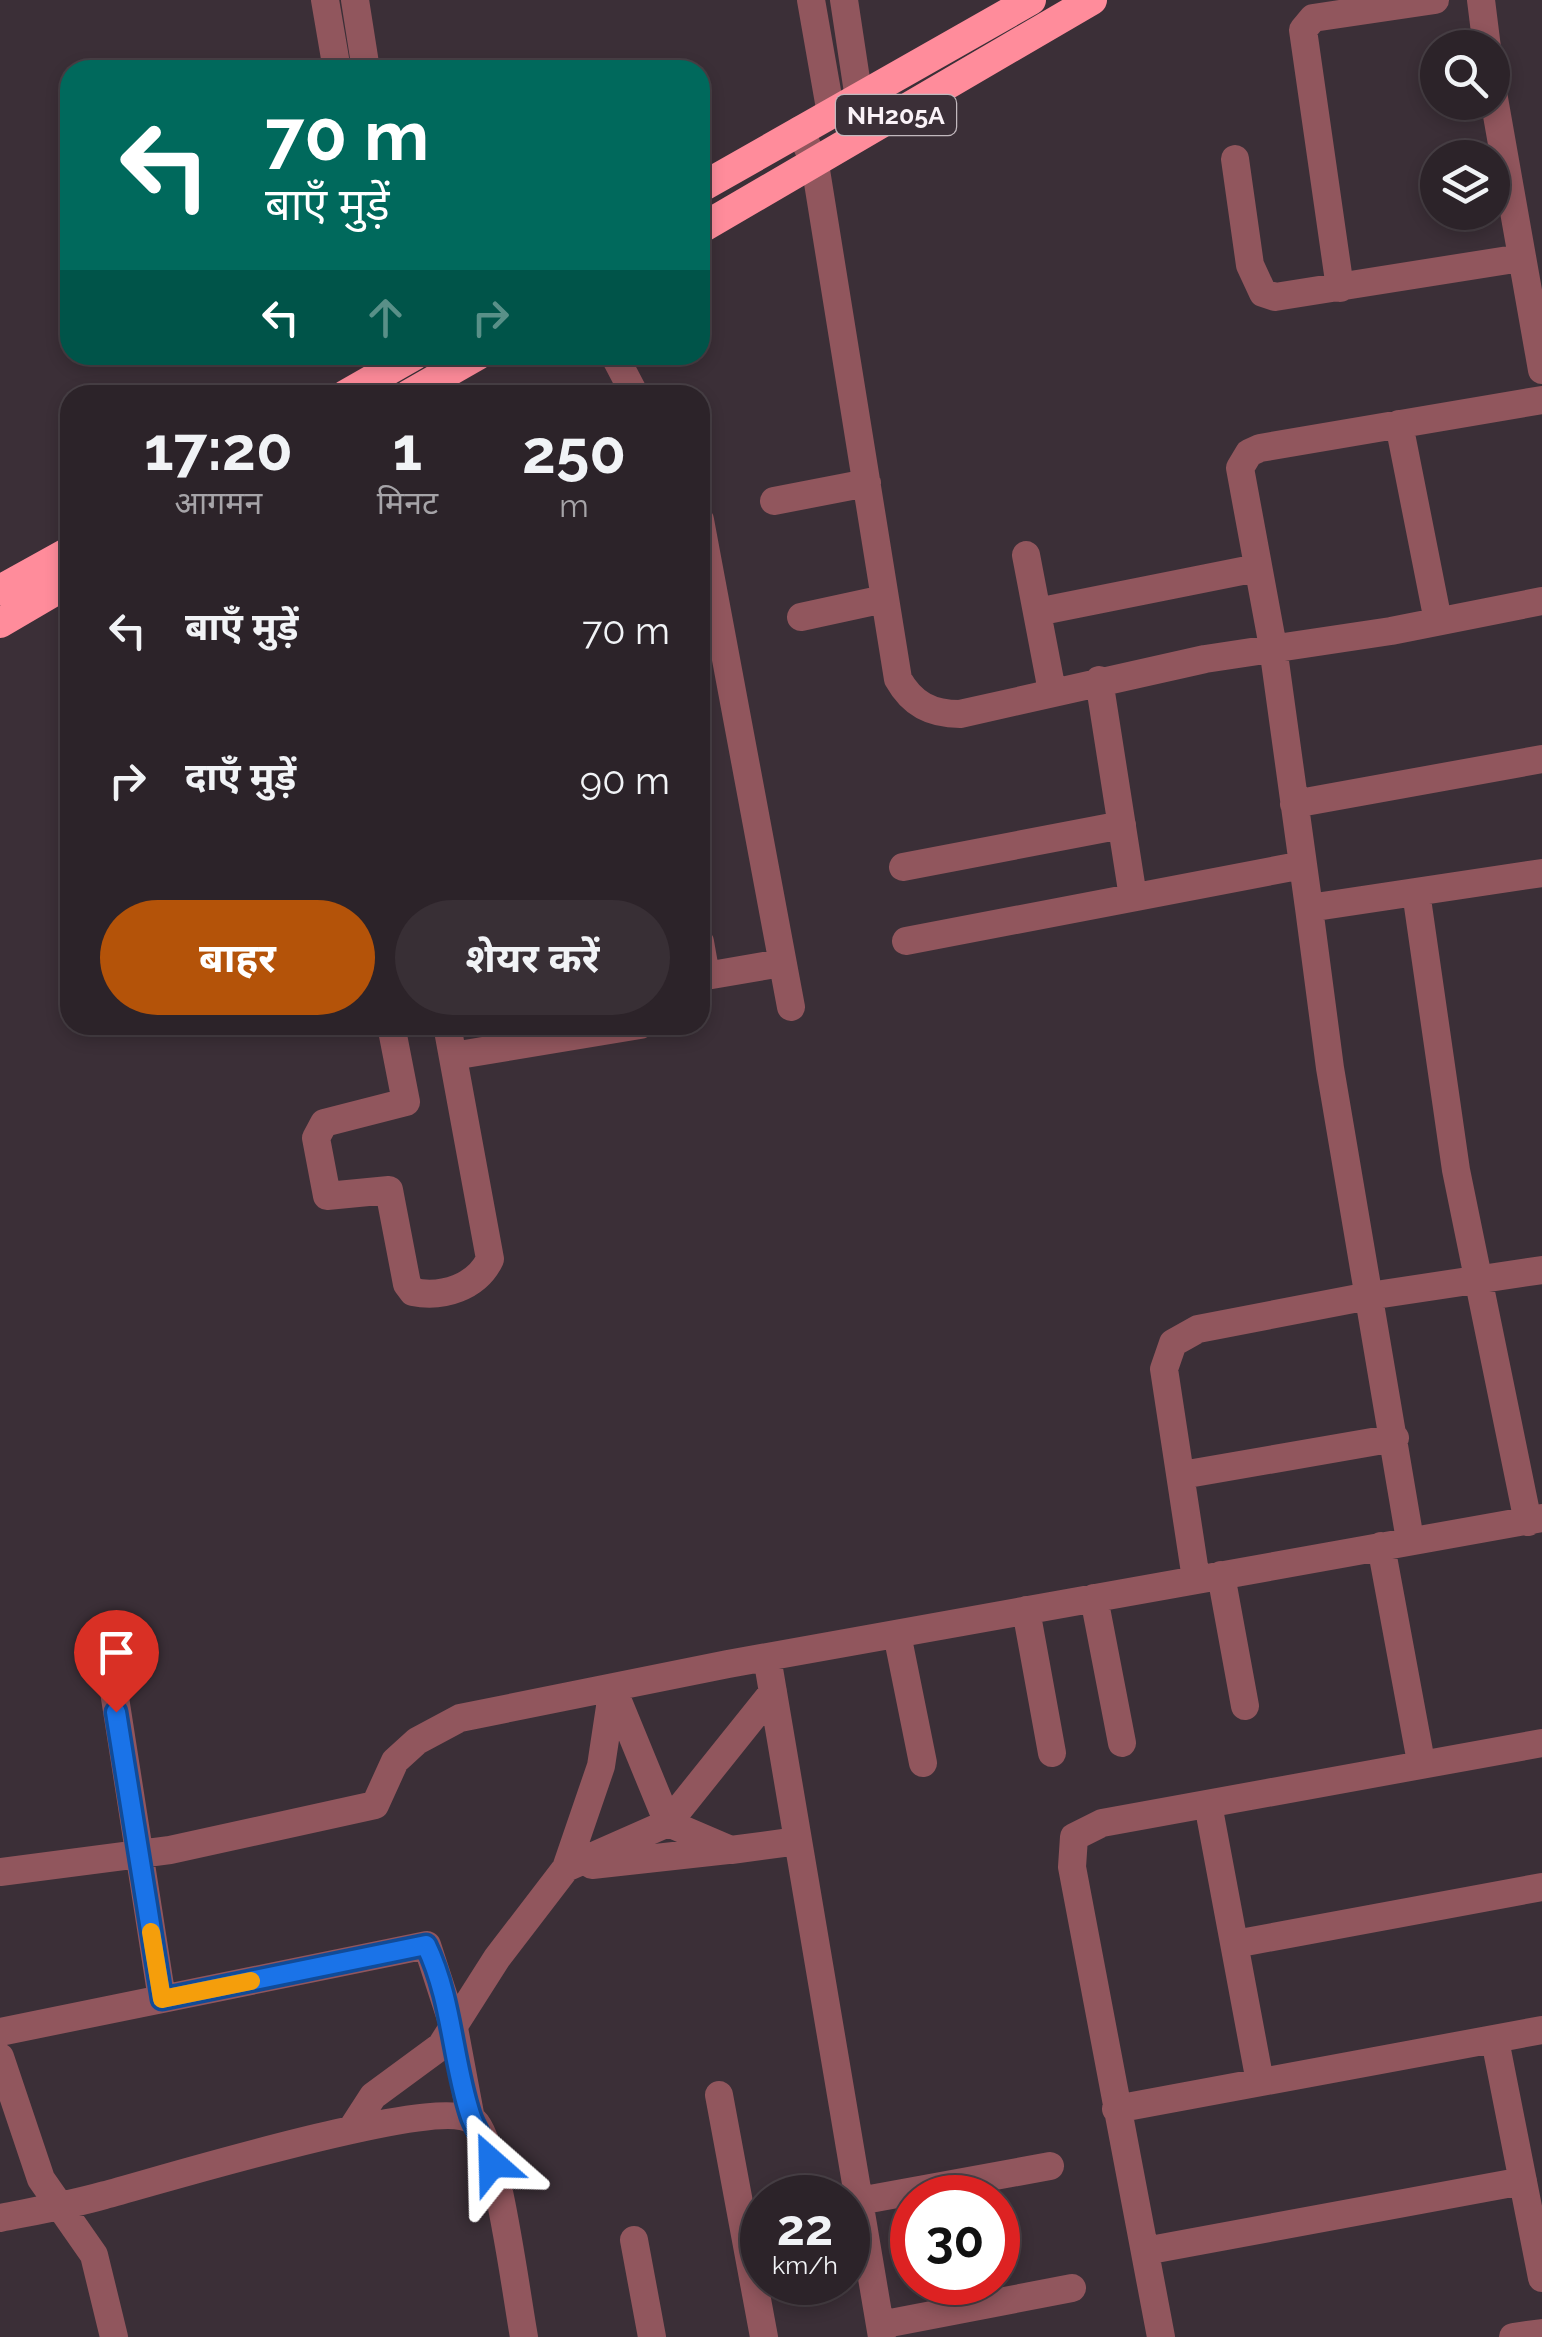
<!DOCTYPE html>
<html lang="hi">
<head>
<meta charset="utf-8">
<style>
  :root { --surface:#2c2329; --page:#382f35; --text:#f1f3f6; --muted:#a6a4a8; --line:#484046; --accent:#b45309 }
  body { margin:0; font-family:Raleway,"Noto Sans Devanagari",sans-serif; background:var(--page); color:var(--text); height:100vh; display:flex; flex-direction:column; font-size:38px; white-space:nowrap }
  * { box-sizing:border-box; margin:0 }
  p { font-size:32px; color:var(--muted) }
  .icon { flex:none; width:55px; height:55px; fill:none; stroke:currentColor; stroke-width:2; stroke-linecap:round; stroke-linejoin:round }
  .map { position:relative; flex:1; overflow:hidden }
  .side { position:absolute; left:60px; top:385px; width:650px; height:650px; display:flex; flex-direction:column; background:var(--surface); border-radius:30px; box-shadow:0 5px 15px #0003,0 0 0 2px var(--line) }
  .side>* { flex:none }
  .hud { position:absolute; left:60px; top:60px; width:650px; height:305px; border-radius:30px; box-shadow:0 5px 15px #0003,0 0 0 2px var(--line); background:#00695c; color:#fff; overflow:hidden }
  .fabs { position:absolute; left:1420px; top:30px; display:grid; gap:20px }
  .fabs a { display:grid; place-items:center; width:90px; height:90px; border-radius:50%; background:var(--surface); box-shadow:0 5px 15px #0003,0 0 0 2px var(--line); font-size:50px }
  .speed { position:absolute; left:740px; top:2175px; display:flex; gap:20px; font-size:50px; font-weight:700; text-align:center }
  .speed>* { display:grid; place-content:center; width:130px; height:130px; border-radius:50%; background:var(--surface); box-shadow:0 5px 15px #0003,0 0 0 2px var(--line); line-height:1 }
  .speed small { font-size:25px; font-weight:400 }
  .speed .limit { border:15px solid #d22; background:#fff; color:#111 }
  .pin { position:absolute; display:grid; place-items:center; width:85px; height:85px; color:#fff; margin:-102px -42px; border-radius:50% 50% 50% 0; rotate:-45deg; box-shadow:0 0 10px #0007 }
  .pin .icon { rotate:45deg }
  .me { position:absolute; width:110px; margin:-55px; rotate:335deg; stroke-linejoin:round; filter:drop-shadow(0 0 8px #0008) }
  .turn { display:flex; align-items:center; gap:35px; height:210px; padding:0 40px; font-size:45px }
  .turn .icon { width:130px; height:130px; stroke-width:2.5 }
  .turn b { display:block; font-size:70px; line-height:85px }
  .lanes { display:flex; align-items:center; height:95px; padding:0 40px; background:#0003; justify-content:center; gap:50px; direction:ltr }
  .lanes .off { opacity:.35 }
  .eta { display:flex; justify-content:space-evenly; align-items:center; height:170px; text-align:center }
  .eta b { font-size:60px; font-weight:700; line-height:70px }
  .button { display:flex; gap:20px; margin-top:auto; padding:20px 40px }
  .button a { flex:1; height:115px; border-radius:60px; background:var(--accent); color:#fff; font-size:40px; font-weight:700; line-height:115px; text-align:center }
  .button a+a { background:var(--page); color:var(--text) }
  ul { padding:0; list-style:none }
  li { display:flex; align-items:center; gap:30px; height:150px; padding:0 40px }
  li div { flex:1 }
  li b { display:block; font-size:38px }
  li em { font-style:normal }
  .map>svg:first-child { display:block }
</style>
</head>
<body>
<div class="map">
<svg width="1542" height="2337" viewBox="0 0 1542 2337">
  <rect width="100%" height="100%" fill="#3b2f37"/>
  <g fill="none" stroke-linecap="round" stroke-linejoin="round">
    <path stroke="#91565d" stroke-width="28" d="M325,0L337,70
      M355,0L366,70
      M811,0L831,114
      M844,0L859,99
      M1481,0L1487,48
      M1492,87L1542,370
      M800,130L815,164L898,679C912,704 931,714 960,714L1205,659L1391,631L1542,601
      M1235,159L1250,265L1263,293L1275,297L1521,258
      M1340,288L1303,30L1313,18L1435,0
      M614,355L635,395
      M1542,400L1260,448L1249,453L1240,468L1273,647L1309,908L1542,873
      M1399,424L1438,621
      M774,501L867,483
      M700,520L791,1007
      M1026,555L1052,691
      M1037,612L1257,568
      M801,617L884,599
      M1099,680L1133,897
      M1294,804L1542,759
      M903,867L1122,825
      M1416,892L1456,1170L1528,1522
      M1309,908L1330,1068L1410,1540
      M906,941L1303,865
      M700,942L706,976
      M700,977L782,963
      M391,1025L406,1102L324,1123L316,1138L327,1196L389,1190L407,1284L413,1292C443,1298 477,1287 490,1259L447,1025
      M453,1056L640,1025
      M1182,1475L1395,1438
      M1381,1546L1421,1762
      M1221,1575L1245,1706
      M1196,1579L1164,1369L1173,1343L1198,1329L1369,1296L1542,1270
      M1094,1598L1122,1743
      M1026,1610L1052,1753
      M897,1634L923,1763
      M106,1640L162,1999
      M767,1657L882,2337
      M613,1689L668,1823L731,1850L798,1841
      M1208,1804L1260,2082
      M592,1865L728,1850
      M566,1868L668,1823L773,1692
      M0,1872L170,1850L375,1805L395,1761L417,1741L460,1718L728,1664L1542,1518
      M1235,1944L1542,1887
      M0,2032L427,1945L454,2028L471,2119
      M1495,2040L1542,2278
      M0,2057L41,2179L94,2255L114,2337
      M719,2095L764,2337
      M1116,2109L1542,2030
      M351,2130L373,2096L441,2046L497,1958L566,1868L601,1766L613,1687
      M859,2201L1050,2166
      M0,2218C35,2211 70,2205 105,2195C159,2181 442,2093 475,2122C497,2142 517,2300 524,2337
      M634,2240L652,2337
      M1145,2251L1523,2181
      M880,2325L1072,2288
      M1161,2337L1072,1867L1074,1837L1102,1823L1542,1743
      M1513,2337L1542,2333"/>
    <path stroke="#ff8c9b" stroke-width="30" d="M700,188L1031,0
      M700,229L1092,0
      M345,395L415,355
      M408,395L478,355
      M0,590L70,551
      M0,623L70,582"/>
  </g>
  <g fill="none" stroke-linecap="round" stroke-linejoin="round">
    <g stroke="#114b97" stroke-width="25">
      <path id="route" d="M116,1712L162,1999L426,1945C452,1999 452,2058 470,2114C474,2128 486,2143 492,2163"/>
    </g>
    <use href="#route" stroke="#1a73e8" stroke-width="18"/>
    <path stroke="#f59e0b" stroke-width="18" d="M151,1932L162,1999L251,1981"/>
  </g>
  <g text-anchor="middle" stroke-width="9" stroke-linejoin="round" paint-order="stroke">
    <rect fill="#3b2f37" stroke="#c1b8bd" stroke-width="2.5" x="836" y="95" width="120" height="40" rx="8"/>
    <g font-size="25" font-weight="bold" fill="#faf2f7">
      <text x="896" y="124">NH205A</text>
    </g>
  </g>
</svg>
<div class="fabs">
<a><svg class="icon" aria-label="search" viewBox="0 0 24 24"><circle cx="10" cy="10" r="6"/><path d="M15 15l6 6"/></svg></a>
<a><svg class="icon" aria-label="layers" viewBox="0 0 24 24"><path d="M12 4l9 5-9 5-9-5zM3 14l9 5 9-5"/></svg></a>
</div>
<div class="speed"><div>22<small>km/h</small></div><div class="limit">30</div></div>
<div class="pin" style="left:116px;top:1712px;background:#d93025"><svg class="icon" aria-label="arrive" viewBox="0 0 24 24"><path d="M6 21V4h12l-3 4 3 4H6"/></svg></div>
<svg class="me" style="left:492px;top:2163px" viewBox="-20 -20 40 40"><path d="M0-17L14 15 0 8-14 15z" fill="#1a73e8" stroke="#fff" stroke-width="4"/></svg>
<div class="hud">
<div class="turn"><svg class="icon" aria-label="left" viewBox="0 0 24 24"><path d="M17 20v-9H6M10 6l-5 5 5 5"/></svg><div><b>70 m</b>बाएँ मुड़ें</div></div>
<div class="lanes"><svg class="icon" aria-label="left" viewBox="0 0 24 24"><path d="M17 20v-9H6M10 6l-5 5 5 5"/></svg><svg class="icon off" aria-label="ahead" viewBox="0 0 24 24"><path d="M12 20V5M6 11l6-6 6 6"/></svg><svg class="icon off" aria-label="right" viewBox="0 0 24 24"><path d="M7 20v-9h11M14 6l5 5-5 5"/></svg></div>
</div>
<section class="side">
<div class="eta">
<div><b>17:20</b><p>आगमन</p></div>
<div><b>1</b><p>मिनट</p></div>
<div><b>250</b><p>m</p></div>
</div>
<ul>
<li><svg class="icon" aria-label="left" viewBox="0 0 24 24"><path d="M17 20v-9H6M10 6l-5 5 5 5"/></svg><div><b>बाएँ मुड़ें</b></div><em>70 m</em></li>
<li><svg class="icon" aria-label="right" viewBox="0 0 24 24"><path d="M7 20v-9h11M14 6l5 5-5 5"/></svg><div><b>दाएँ मुड़ें</b></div><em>90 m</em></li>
</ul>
<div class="button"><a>बाहर</a><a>शेयर करें</a></div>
</section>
</div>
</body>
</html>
